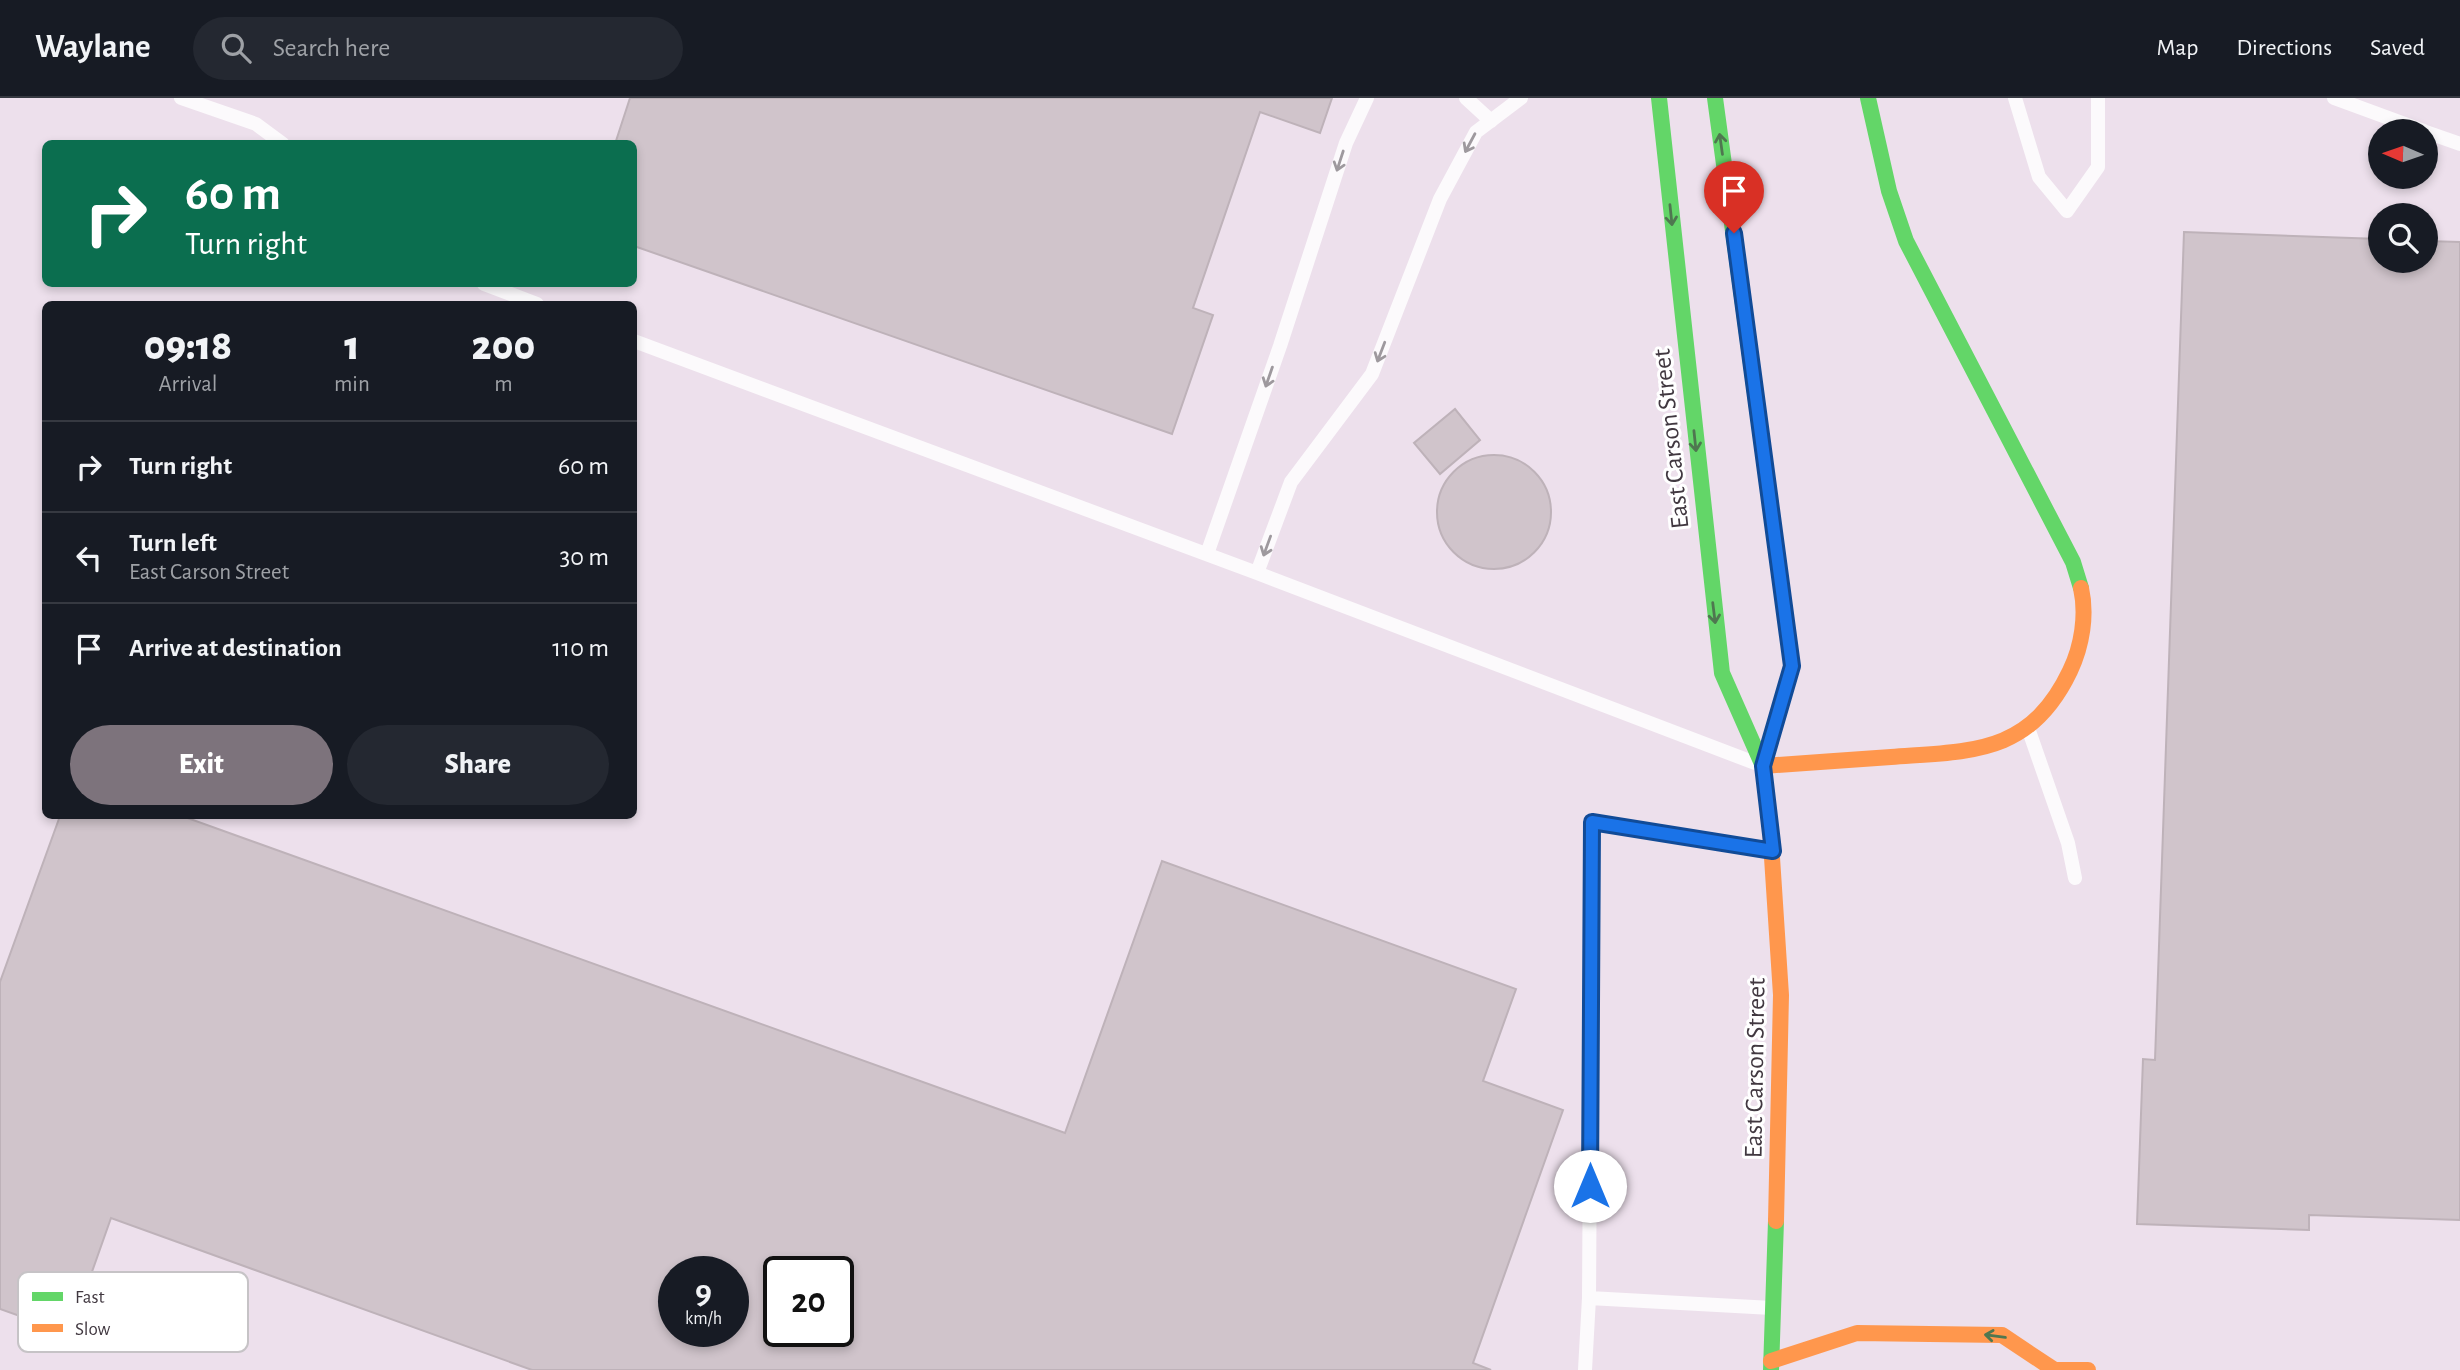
<!DOCTYPE html>
<html lang="en">
<head>
<meta charset="utf-8">
<style>
  :root { --surface:#171b24; --page:#242831; --text:#f1f3f6; --muted:#9ea1a6; --line:#363941; --accent:#7d737c }
  body { margin:0; font-family:"Alegreya Sans",sans-serif; background:var(--page); color:var(--text); height:100vh; display:flex; flex-direction:column; font-size:26px; white-space:nowrap }
  * { box-sizing:border-box; margin:0 }
  p { font-size:23px; color:var(--muted) }
  .icon { flex:none; width:38px; height:38px; fill:none; stroke:currentColor; stroke-width:2; stroke-linecap:round; stroke-linejoin:round }
  .map { position:relative; flex:1; overflow:hidden }
  .sheet { position:absolute; left:42px; top:203px; width:595px; height:518px; display:flex; flex-direction:column; background:var(--surface); border-radius:10px; box-shadow:0 4px 10px #0003 }
  .sheet>* { flex:none }
  .top-card { position:absolute; left:42px; top:42px; width:595px; height:147px; border-radius:10px; box-shadow:0 4px 10px #0003; background:#0b6e4f; color:#fff; overflow:hidden }
  .needle { width:46px; rotate:272deg }
  .buttons { position:absolute; left:2368px; top:21px; display:grid; gap:14px }
  .buttons a { display:grid; place-items:center; width:70px; height:70px; border-radius:50%; background:var(--surface); box-shadow:0 4px 10px #0003; font-size:35px }
  .speed { position:absolute; left:658px; top:1158px; display:flex; gap:14px; font-size:35px; font-weight:700; text-align:center }
  .speed>* { display:grid; place-content:center; width:91px; height:91px; border-radius:50%; background:var(--surface); box-shadow:0 4px 10px #0003; line-height:1 }
  .speed small { font-size:18px; font-weight:400 }
  .speed .limit { border:4px solid #111; border-radius:10px; background:#fff; color:#111 }
  .pin { position:absolute; display:grid; place-items:center; width:60px; height:60px; color:#fff; margin:-72px -30px; border-radius:50% 50% 50% 0; rotate:-45deg; box-shadow:0 0 7px #0007 }
  .pin .icon { rotate:45deg }
  .me { position:absolute; width:77px; margin:-38px; rotate:0deg; stroke-linejoin:round; filter:drop-shadow(0 0 5px #0008) }
  .turn { display:flex; align-items:center; gap:24px; height:147px; padding:0 28px; font-size:32px }
  .turn .icon { width:91px; height:91px; stroke-width:2.5 }
  .turn b { display:block; font-size:49px; line-height:60px }
  .eta { display:flex; justify-content:space-evenly; align-items:center; height:119px; text-align:center }
  .eta b { font-size:42px; font-weight:800; line-height:49px }
  .button { display:flex; gap:14px; margin-top:auto; padding:14px 28px }
  .button a { flex:1; height:80px; border-radius:42px; background:var(--accent); color:#fff; font-size:28px; font-weight:800; line-height:80px; text-align:center }
  .button a+a { background:var(--page); color:var(--text) }
  ul { padding:0; list-style:none }
  li { display:flex; align-items:center; gap:21px; height:91px; padding:0 28px; border-top:2px solid var(--line) }
  li div { flex:1 }
  li b { display:block; font-size:26px }
  li em { font-style:normal }
  header { display:flex; align-items:center; gap:42px; box-sizing:border-box; height:98px; padding:0 35px; background:var(--surface); border-bottom:2px solid var(--line) }
  header strong { font-size:33px }
  nav { display:flex; gap:38px; margin-inline-start:auto; font-size:24px }
  .search { width:490px; height:63px; background:var(--page); display:flex; align-items:center; gap:18px; box-sizing:border-box; padding:0 24px; border-radius:38px; color:var(--muted); font-size:26px }
  .map>svg:first-child { display:block }
</style>
</head>
<body>
<header>
<strong>Waylane</strong>
<div class="search"><svg class="icon" aria-label="search" viewBox="0 0 24 24"><circle cx="10" cy="10" r="6"/><path d="M15 15l6 6"/></svg>Search here</div>
<nav><a>Map</a><a>Directions</a><a>Saved</a></nav>
</header>
<div class="map">
<svg width="2460" height="1272" viewBox="0 0 2460 1272">
  <rect width="100%" height="100%" fill="#ede0ec"/>
  <path fill="#d0c4cb" stroke="#beb2b9" stroke-width="2" fill-rule="evenodd" d="M630,0H1332L1320,35L1260,14L1193,210L1213,217L1172,336L634,148V46H615Z
    M2184,134L2380,141V163H2426V143L2460,144V1122L2309,1117V1132L2137,1126L2143,961L2155,962Z
    M1455,311L1480,342L1440,376L1414,345Z
    M1437 414a57 57 0 1 1 114 0a57 57 0 1 1-114 0Z
    M60,718H182L1065,1035L1162,763L1516,891L1483,983L1563,1012L1473,1265L1491,1272H532L111,1120L70,1236L0,1211V884ZM674,1174H733V1234H674ZM779,1174H838V1234H779Z"/>
  <g fill="none" stroke-linecap="round" stroke-linejoin="round">
    <path stroke="#fcfafc" stroke-width="14" d="M181,0L256,26L283,46
      M1466,0L1491,23
      M2015,0L2039,79L2067,113L2098,69V0
      M2334,0L2424,33
      M2426,34L2460,46
      M484,186L537,206
      M634,243L1257,475L1755,665
      M1207,456L1280,248L1346,45L1367,0
      M1257,475L1291,384L1372,276L1440,101L1476,34L1521,0
      M2028,630L2068,745L2075,780
      M1589,1200L1592,724L1770,753
      M1585,1272L1589,1200L1772,1210"/>
    <path stroke="#63d668" stroke-width="16" d="M1659,0L1722,575L1763,668L1770,729
      M1715,0L1792,568L1763,668
      M1868,0L1889,93L1906,143L2073,464L2081,490
      M1771,1272L1776,1123"/>
    <path stroke="#ff974d" stroke-width="16" d="M1763,668C1806,665 1848,662 1891,659C1971,653 2030,657 2070,573C2082,548 2087,517 2081,490
      M1770,729L1781,897L1776,1123
      M1771,1263L1857,1235L2002,1237L2053,1271
      M2051,1272H2088"/>
  </g>
  <defs><path id="oneway-shaft" d="M-6 0H5M1.5-3L5.5 0L1.5 3" fill="none" stroke-width="1.6" stroke-linecap="round" stroke-linejoin="round" transform="scale(1.75)"/></defs>
  <g stroke="#9e999e">
    <use href="#oneway-shaft" transform="translate(1470 45) rotate(118)"/>
    <use href="#oneway-shaft" transform="translate(1340 63) rotate(108)"/>
    <use href="#oneway-shaft" transform="translate(1381 254) rotate(111)"/>
    <use href="#oneway-shaft" transform="translate(1269 279) rotate(109)"/>
    <use href="#oneway-shaft" transform="translate(1267 448) rotate(110)"/>
  </g>
  <g stroke="#4f7750">
    <use href="#oneway-shaft" transform="translate(1721 46) rotate(-98)"/>
    <use href="#oneway-shaft" transform="translate(1671 117) rotate(84)"/>
    <use href="#oneway-shaft" transform="translate(1695 343) rotate(84)"/>
    <use href="#oneway-shaft" transform="translate(1714 515) rotate(83)"/>
    <use href="#oneway-shaft" transform="translate(1995 1238) rotate(-172)"/>
  </g>
  <g fill="none" stroke-linecap="round" stroke-linejoin="round">
    <g stroke="#114b97" stroke-width="18">
      <path id="route" d="M1590,1088L1592,724L1773,753L1763,668L1792,568L1734,135"/>
    </g>
    <use href="#route" stroke="#1a73e8" stroke-width="12"/>
  </g>
  <g text-anchor="middle" stroke-width="6" stroke-linejoin="round" paint-order="stroke">
    <g font-size="26" fill="#413840" stroke="#fff">
      <text transform="translate(1670 341) rotate(-96)" y="9">East Carson Street</text>
      <text transform="translate(1754 970) rotate(-89)" y="9">East Carson Street</text>
    </g>
  </g>
  <rect x="18" y="1174" width="230" height="80" rx="10" fill="#fff" stroke="#c6c3c6" stroke-width="2"/>
  <rect x="32" y="1194" width="31" height="9" fill="#63d668"/>
  <rect x="32" y="1226" width="31" height="8" fill="#ff974d"/>
  <g font-size="19" fill="#413840">
    <text x="75" y="1205">Fast</text>
    <text x="75" y="1237">Slow</text>
  </g>
</svg>
<div class="buttons">
<a><svg class="needle" viewBox="-14 -14 28 28"><path d="M0-13l5 13h-10z" fill="#e53935"/><path d="M0 13l5-13h-10z" fill="#9ea1a6"/></svg></a>
<a><svg class="icon" aria-label="search" viewBox="0 0 24 24"><circle cx="10" cy="10" r="6"/><path d="M15 15l6 6"/></svg></a>
</div>
<div class="speed"><div>9<small>km/h</small></div><div class="limit">20</div></div>
<div class="pin" style="left:1734px;top:135px;background:#d93025"><svg class="icon" aria-label="arrive" viewBox="0 0 24 24"><path d="M6 21V4h12l-3 4 3 4H6"/></svg></div>
<svg class="me" style="left:1590px;top:1088px" viewBox="-20 -20 40 40"><circle r="19" fill="#fff"/><path d="M0-13L10 11 0 6-10 11z" fill="#1a73e8"/></svg>
<div class="top-card">
<div class="turn"><svg class="icon" aria-label="right" viewBox="0 0 24 24"><path d="M7 20v-9h11M14 6l5 5-5 5"/></svg><div><b>60 m</b>Turn right</div></div>
</div>
<section class="sheet">
<div class="eta">
<div><b>09:18</b><p>Arrival</p></div>
<div><b>1</b><p>min</p></div>
<div><b>200</b><p>m</p></div>
</div>
<ul>
<li><svg class="icon" aria-label="right" viewBox="0 0 24 24"><path d="M7 20v-9h11M14 6l5 5-5 5"/></svg><div><b>Turn right</b></div><em>60 m</em></li>
<li><svg class="icon" aria-label="left" viewBox="0 0 24 24"><path d="M17 20v-9H6M10 6l-5 5 5 5"/></svg><div><b>Turn left</b><p>East Carson Street</p></div><em>30 m</em></li>
<li><svg class="icon" aria-label="arrive" viewBox="0 0 24 24"><path d="M6 21V4h12l-3 4 3 4H6"/></svg><div><b>Arrive at destination</b></div><em>110 m</em></li>
</ul>
<div class="button"><a>Exit</a><a>Share</a></div>
</section>
</div>
</body>
</html>
